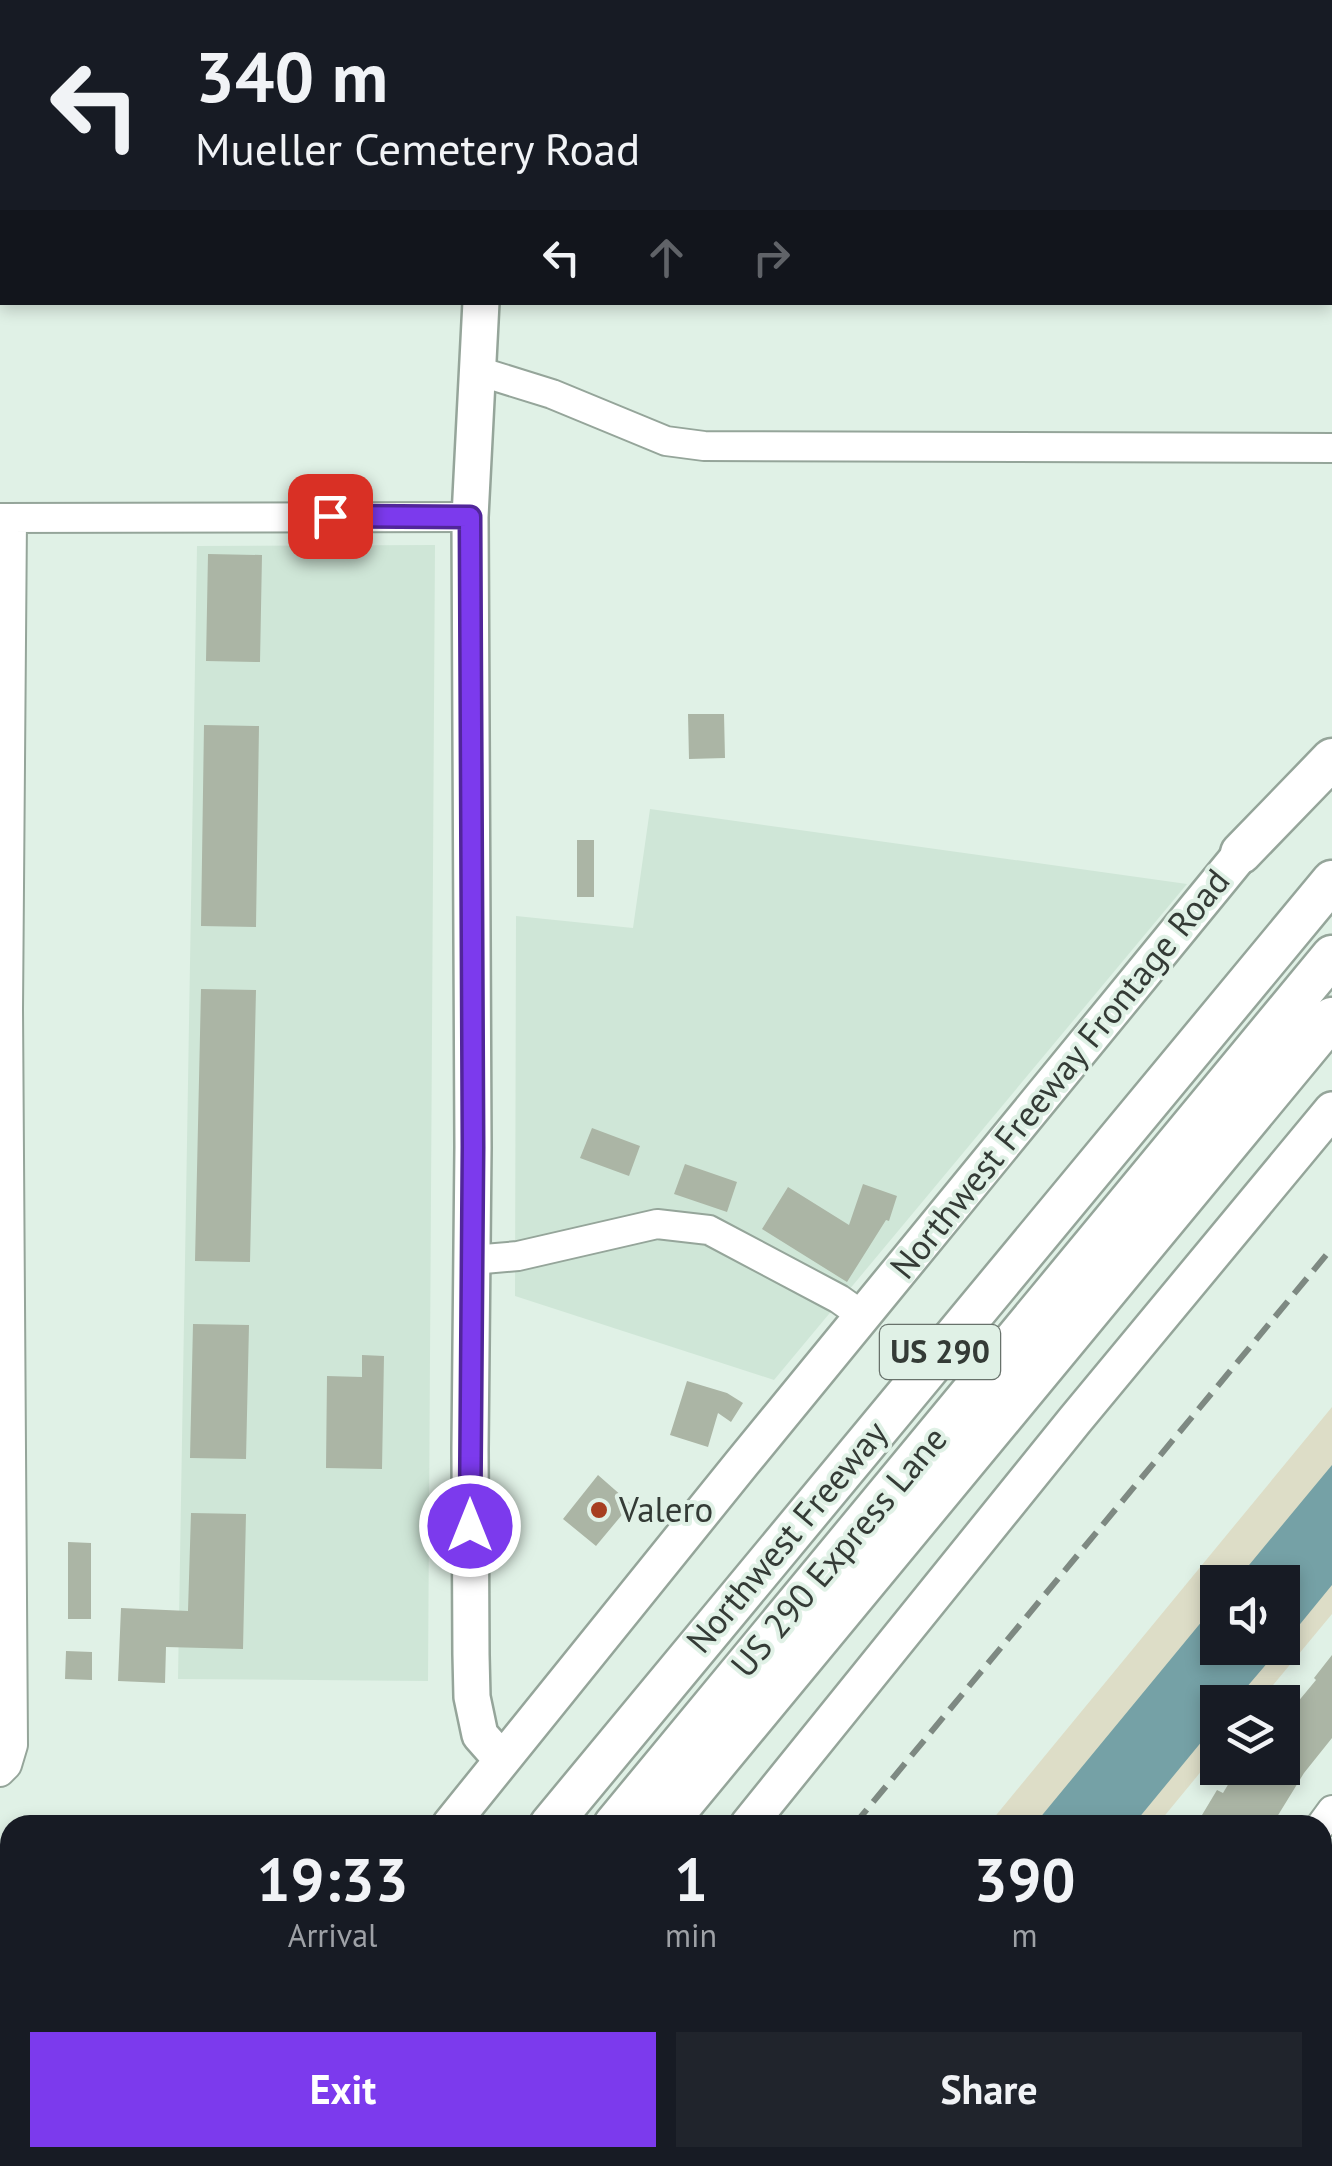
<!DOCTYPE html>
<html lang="en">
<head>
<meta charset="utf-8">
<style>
  :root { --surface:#171b24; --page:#20242c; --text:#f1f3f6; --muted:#9ea1a6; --accent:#7c3aed }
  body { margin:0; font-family:"PT Sans",sans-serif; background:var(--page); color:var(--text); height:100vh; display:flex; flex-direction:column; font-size:38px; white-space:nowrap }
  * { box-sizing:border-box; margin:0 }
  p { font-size:32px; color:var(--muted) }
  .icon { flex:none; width:55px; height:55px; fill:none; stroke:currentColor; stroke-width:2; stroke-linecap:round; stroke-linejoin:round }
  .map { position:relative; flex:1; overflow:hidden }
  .panel { position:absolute; left:0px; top:1815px; width:1332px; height:352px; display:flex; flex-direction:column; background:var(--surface); border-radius:30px 30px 0 0; box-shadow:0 5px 15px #0003 }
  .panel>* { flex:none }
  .hud { position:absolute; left:0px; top:0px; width:1332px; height:305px; box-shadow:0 5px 15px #0003; background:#171b24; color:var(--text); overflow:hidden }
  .fabs { position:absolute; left:1200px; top:1565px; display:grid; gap:20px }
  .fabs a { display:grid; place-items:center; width:100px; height:100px; border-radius:0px; background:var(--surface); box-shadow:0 5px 15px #0003; font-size:50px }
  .pin { position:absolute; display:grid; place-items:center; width:85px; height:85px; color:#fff; margin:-42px; border-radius:20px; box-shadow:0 5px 15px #0006 }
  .me { position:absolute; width:110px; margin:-55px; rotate:0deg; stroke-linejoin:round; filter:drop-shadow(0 0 8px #0008) }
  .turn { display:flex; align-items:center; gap:35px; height:210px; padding:0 30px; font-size:45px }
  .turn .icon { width:130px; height:130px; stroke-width:2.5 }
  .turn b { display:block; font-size:70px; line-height:85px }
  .lanes { display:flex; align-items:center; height:95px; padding:0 30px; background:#0003; justify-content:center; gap:50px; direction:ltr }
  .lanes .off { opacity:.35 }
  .eta { display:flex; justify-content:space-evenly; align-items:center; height:170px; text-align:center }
  .eta b { font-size:60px; font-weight:800; line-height:70px }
  .primary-button { display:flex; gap:20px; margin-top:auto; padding:20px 30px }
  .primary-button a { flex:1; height:115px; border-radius:0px; background:var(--accent); color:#fff; font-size:40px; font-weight:800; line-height:115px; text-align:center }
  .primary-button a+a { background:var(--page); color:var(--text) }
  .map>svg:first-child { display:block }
</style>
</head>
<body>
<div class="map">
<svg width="1332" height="2166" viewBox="0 0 1332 2166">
  <rect width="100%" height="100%" fill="#e0f1e6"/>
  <path fill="#cfe6d7" d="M0,0H452V2H2V118H0Z
    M435,545L428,1681L178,1679L197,546Z
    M650,809L1187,884L774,1380L515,1296L516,916L633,928Z"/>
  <path fill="#ddddc7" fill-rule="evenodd" d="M1332,1407V1614L1259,1702H1218L1217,1752L1157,1825H988ZM1218,1582H1282V1648H1218Z"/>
  <path fill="#75a1a6" d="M1332,1465V1585L1283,1645L1282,1582H1235Z
    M1217,1603L1218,1648H1280L1234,1702H1218L1217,1723L1133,1825H1034Z"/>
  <path fill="#abb5a5" d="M208,554L262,555L260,662L206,661Z
    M688,714H724L725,758L689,759Z
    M204,725L259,726L256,927L201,926Z
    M577,840H594V897H577Z
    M201,989L256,990L250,1262L195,1261Z
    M592,1128L640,1146L629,1176L580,1158Z
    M685,1164L737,1182L727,1212L674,1194Z
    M863,1184L897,1196L889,1221L886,1220L847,1282L762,1229L788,1187L849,1225Z
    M193,1324L249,1325L246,1459L190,1458Z
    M362,1355L384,1356L382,1469L326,1468L327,1376L362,1377Z
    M687,1381L727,1393L743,1403L731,1422L718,1413L708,1447L670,1435Z
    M598,1475L631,1504L596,1546L563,1519Z
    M191,1513L246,1514L243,1649L166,1647L165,1683L118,1681L121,1608L188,1611Z
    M68,1542L91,1543V1619H68Z
    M66,1651L92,1652V1680L65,1679Z
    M1332,1655V1738L1304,1773L1272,1825H1196L1217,1790L1223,1793L1238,1768H1282V1721L1316,1680L1314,1678Z"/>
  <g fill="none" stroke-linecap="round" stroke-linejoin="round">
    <g stroke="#95a59a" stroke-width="32">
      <path id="minor" d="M190,0V2
        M409,0V2
        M1040,0L1041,2
        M1096,0L1097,2
        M887,2L888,0
        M1330,88H1332
        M0,98H2
        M478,371L552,394L666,441L704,446L1332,448
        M0,518L470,517
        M472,1260L518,1256L657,1224L709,1230L839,1299L863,1316
        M0,1772L7,1765L13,1745L8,1009L12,518
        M1321,1825L1332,1810
        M1082,2166L1079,2163L1084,2158"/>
    </g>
    <g stroke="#95a59a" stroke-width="40">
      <path id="major" d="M498,2V0
        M481,302L470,517L473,1147L470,1449L471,1655L472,1697L480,1735L502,1760
        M450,1825L742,1463L1258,833
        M748,1825L1075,1420L1332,1110
        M176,2166L183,2158
        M469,2166L476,2158"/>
    </g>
    <g stroke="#95a59a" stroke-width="45">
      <path id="highway" d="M1241,853L1332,759
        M550,1825L1332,881
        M614,1825L1332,956
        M665,1825L1332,1018
        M269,2166L276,2158
        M333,2166L340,2158
        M384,2166L391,2158"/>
    </g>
    <use href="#minor" stroke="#fff" stroke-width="28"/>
    <use href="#major" stroke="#fff" stroke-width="35"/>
    <use href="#highway" stroke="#fff" stroke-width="40"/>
    <path stroke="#7e8982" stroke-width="6" stroke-dasharray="20 10" stroke-linecap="butt" d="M854,1825L1332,1248
      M572,2166L579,2158"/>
  </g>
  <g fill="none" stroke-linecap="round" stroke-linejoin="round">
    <g stroke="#51269a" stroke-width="25">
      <path id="route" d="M330,516L470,517L473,1147L470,1526"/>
    </g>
    <use href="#route" stroke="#7c3aed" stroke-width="18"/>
  </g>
  <circle fill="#a73f20" stroke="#e0f1e6" stroke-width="4" cx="599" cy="1510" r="10"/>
  <g text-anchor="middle" stroke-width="8" stroke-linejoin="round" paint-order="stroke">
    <rect fill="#e0f1e6" stroke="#68726b" stroke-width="2.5" x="880" y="1325" width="120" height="54" rx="8"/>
    <g font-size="32" font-weight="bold" fill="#343b36">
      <text x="940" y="1363">US 290</text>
    </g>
    <g font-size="35" fill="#343b36" stroke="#e0f1e6">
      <text transform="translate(1060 1074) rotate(-51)" y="12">Northwest Freeway Frontage Road</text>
      <text transform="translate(787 1537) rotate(-50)" y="12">Northwest Freeway</text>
      <text transform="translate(839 1552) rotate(-50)" y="12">US 290 Express Lane</text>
    </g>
    <g font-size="35" fill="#343b36" stroke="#e0f1e6" text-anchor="start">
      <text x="619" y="1522">Valero</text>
    </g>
  </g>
</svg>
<div class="fabs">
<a><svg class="icon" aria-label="sound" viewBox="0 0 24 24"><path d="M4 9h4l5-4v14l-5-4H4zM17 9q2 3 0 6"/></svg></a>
<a><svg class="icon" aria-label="layers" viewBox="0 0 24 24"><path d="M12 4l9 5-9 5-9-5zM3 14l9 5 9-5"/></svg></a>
</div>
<div class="pin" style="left:330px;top:516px;background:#d93025"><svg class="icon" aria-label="arrive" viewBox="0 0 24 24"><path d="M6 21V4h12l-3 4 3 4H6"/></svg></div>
<svg class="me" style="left:470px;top:1526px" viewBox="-20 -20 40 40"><circle r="17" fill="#7c3aed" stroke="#fff" stroke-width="3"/><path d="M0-11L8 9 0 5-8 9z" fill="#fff"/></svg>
<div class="hud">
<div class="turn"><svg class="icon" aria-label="left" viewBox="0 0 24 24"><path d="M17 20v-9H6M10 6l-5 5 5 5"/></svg><div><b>340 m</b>Mueller Cemetery Road</div></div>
<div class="lanes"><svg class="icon" aria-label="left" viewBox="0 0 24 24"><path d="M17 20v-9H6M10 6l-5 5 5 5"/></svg><svg class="icon off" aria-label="ahead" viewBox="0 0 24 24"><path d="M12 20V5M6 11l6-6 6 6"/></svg><svg class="icon off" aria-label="right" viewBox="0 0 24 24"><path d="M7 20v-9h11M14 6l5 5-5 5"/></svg></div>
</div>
<section class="panel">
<div class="eta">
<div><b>19:33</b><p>Arrival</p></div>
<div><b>1</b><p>min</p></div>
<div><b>390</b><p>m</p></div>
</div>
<div class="primary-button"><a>Exit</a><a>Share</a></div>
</section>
</div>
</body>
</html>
